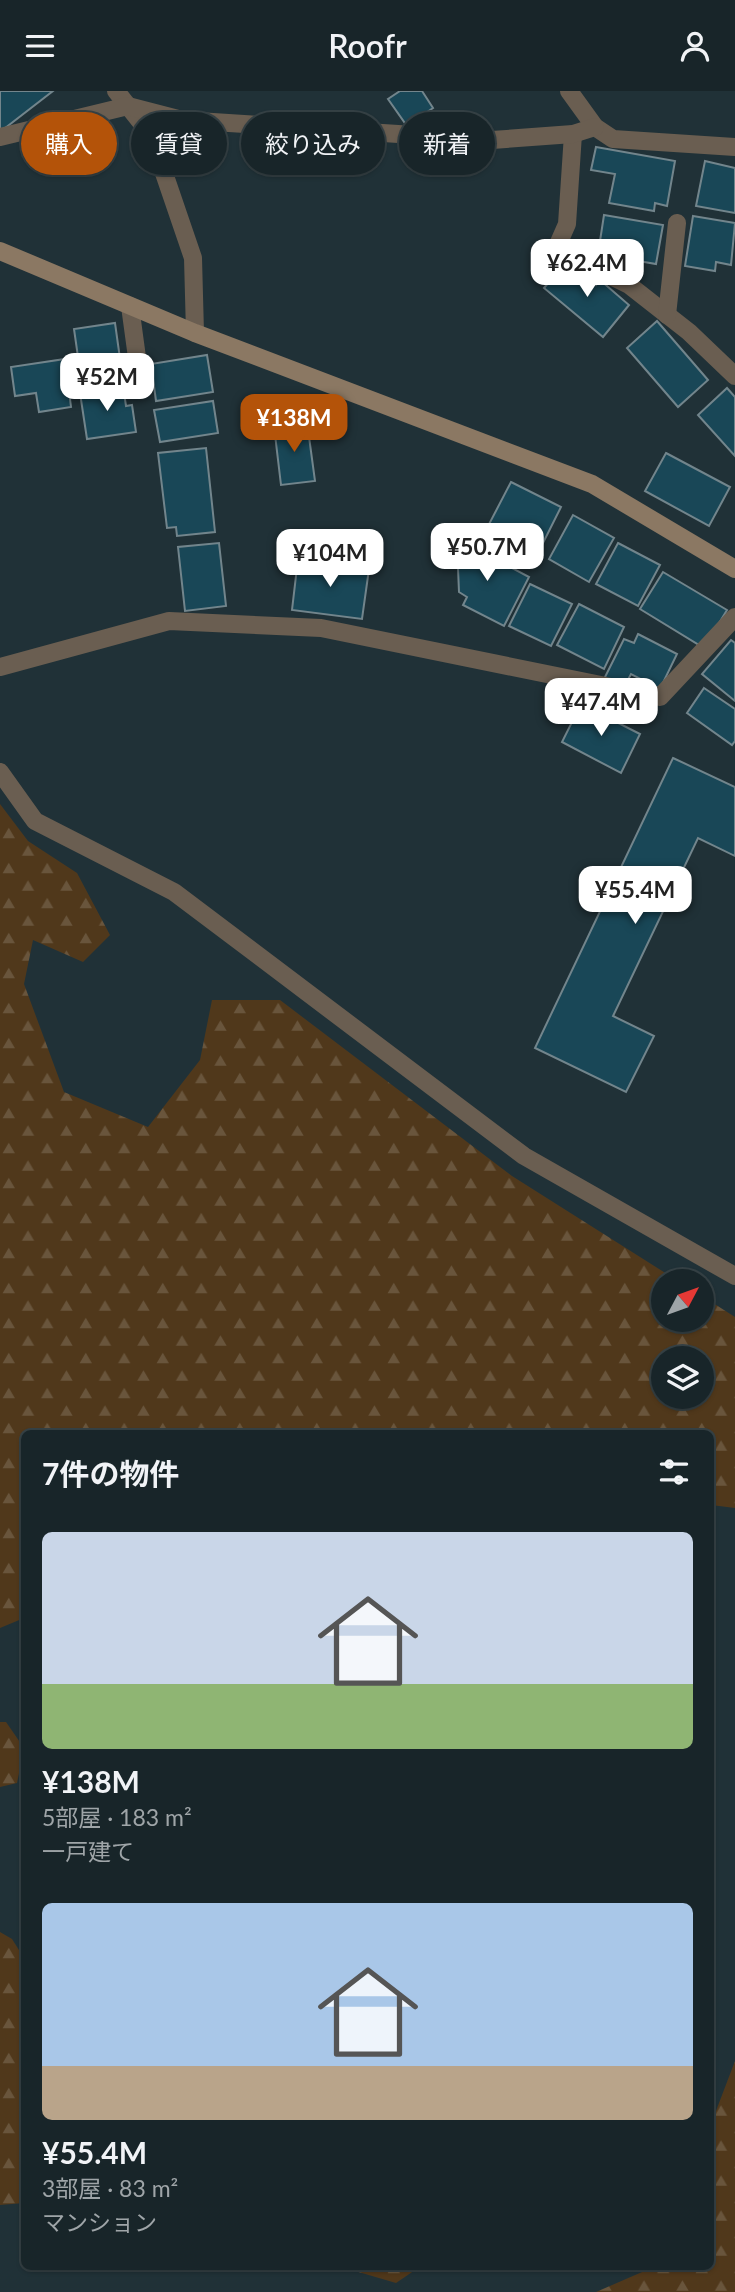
<!DOCTYPE html>
<html lang="ja">
<head>
<meta charset="utf-8">
<style>
	body { margin:0; font-family:Lato,"Noto Sans JP",sans-serif; background:#253135; color:#f1f3f6; height:100vh; display:flex; flex-direction:column; font-size:26px; white-space:nowrap }
	* { box-sizing:border-box; margin:0 }
	p { font-size:23px; color:#9fa5a8 }
	.icon { flex:none; width:38px; height:38px; fill:none; stroke:currentColor; stroke-width:2; stroke-linecap:round; stroke-linejoin:round }
	.map { position:relative; flex:1; overflow:hidden }
	.sheet { position:absolute; left:21px; top:1339px; width:693px; height:840px; display:flex; flex-direction:column; background:#182529; border-radius:10px; box-shadow:0 2px 5px #0004,0 0 0 2px #364246 }
	.sheet>* { flex:none }
	.banner { position:absolute; left:21px; top:21px; width:693px; height:63px; display:flex; gap:14px }
	.needle { width:46px; rotate:49deg }
	.controls { position:absolute; left:651px; top:1178px; display:grid; gap:14px }
	.controls a { display:grid; place-items:center; width:63px; height:63px; border-radius:50%; background:#182529; box-shadow:0 2px 5px #0004,0 0 0 2px #364246; font-size:35px }
	.price { position:absolute; translate:-50% -60px; padding:0 16px; border-radius:14px; background:#fff; color:#222; font-size:23px; line-height:46px; filter:drop-shadow(0 2px 4px #0008) }
	.price::after { content:''; position:absolute; left:50%; top:42px; width:21px; height:16px; margin-left:-10px; background:inherit; clip-path:polygon(0 0,100% 0,50% 100%) }
	.price.on { background:#b45309; color:#fff }
	ul { padding:0; list-style:none }
	li { display:grid; align-content:center; gap:14px; height:371px; padding:0 21px }
	li span { display:grid; place-items:center; height:217px; border-radius:10px; color:#555 }
	li>.icon { margin-inline-start:auto }
	span .icon { width:126px; height:126px; fill:#fffc; stroke-width:1 }
	li b { font-size:30px }
	h2 { display:flex; justify-content:space-between; align-items:center; height:84px; padding:0 21px; font-size:30px }
	.chip { padding:0 24px; border-radius:32px; background:#182529; box-shadow:0 2px 5px #0004,0 0 0 2px #364246; font-size:24px; line-height:63px }
	.chip.on { background:#b45309; color:#fff }
	header { display:flex; justify-content:space-between; align-items:center; height:91px; padding:0 21px; background:#182529; font-size:32px; font-weight:600 }
	.map>svg:first-child { display:block }
	.forest { fill:url(#forest-firs); fill-rule:evenodd }
	.building { fill:#194757; stroke:#72858c; stroke-width:2 }
	.lines { fill:none; stroke-linecap:round; stroke-linejoin:round }
	.street { stroke:#6a5e51; stroke-width:18 }
	.secondary { stroke:#8b7863; stroke-width:18 }
</style>
</head>
<body>
<header><svg class="icon" aria-label="menu" viewBox="0 0 24 24"><path d="M4 6h16M4 12h16M4 18h16"/></svg>Roofr<svg class="icon" aria-label="person" viewBox="0 0 24 24"><circle cx="12" cy="8" r="4"/><path d="M4 21q1-7 8-7t8 7"/></svg></header>
<div class="map">
<svg width="735" height="2201" viewBox="0 0 735 2201">
	<defs>
		<pattern id="forest-firs" width="22" height="20" patternUnits="userSpaceOnUse" patternTransform="scale(1.75)"><rect width="22" height="20" fill="#50381b"/><path d="M5 1l3.5 6h-7zM16 11l3.5 6h-7z" fill="#69553c"/></pattern>
	</defs>
	<rect width="100%" height="100%" fill="#203137"/>
	<g class="forest">
		<path d="M0 713 28 750 77 782 110 844 83 871 33 849 24 893 64 1001 148 1036 200 969 212 909H280L512 1085 678 1190H663V1228H702V1205L735 1226V1417L711 1414 710 1342H24V1527L0 1537ZM702 1267V1306H663V1267Z"/>
		<polygon points="0,1631 6,1631 24,1657 17,1692 0,1696"/>
		<polygon points="0,1841 12,1848 24,1867 24,2112 0,2114"/>
		<polygon points="735,1970 735,2201 596,2201 656,2175 710,2175 711,2033"/>
		<polygon points="338,2175 421,2175 396,2192"/>
	</g>
	<g class="building">
		<polygon points="0,0 53,0 0,41"/>
		<polygon points="400,0 422,0 433,17 407,35 388,8"/>
		<polygon points="596,56 675,70 667,115 655,112 654,120 609,112 615,83 591,79"/>
		<polygon points="705,70 735,77 735,122 696,115"/>
		<polygon points="604,124 663,134 656,173 598,163"/>
		<polygon points="693,125 735,132 731,174 716,171 715,180 685,175"/>
		<polygon points="567,170 596,194 600,189 629,214 603,246 544,197"/>
		<polygon points="657,230 708,289 678,316 627,257"/>
		<polygon points="115,232 122,282 81,287 74,238"/>
		<polygon points="207,264 213,301 156,310 151,273"/>
		<polygon points="65,268 71,316 39,321 36,302 15,305 11,276"/>
		<polygon points="123,295 126,315 132,314 136,341 87,348 80,302"/>
		<polygon points="727,297 735,306 735,365 698,324"/>
		<polygon points="213,310 218,342 160,351 154,319"/>
		<polygon points="307,331 315,390 281,394 274,335"/>
		<polygon points="206,357 215,441 177,445 176,436 167,437 158,362"/>
		<polygon points="666,362 730,396 709,435 645,400"/>
		<polygon points="511,391 561,416 537,464 486,439"/>
		<polygon points="573,424 614,447 589,491 549,468"/>
		<polygon points="459,449 529,486 504,535 463,514 467,506 459,501 458,477 447,471"/>
		<polygon points="219,452 226,515 185,520 178,456"/>
		<polygon points="618,452 660,474 638,515 596,493"/>
		<polygon points="298,468 369,478 362,528 292,519"/>
		<polygon points="663,481 727,519 704,557 640,518"/>
		<polygon points="530,493 572,513 551,555 509,535"/>
		<polygon points="579,513 624,536 604,578 557,554"/>
		<polygon points="638,543 677,563 660,598 631,583 623,598 604,588 624,548 634,552"/>
		<polygon points="731,549 735,552 735,610 702,583"/>
		<polygon points="704,597 735,618 735,650 732,654 687,622"/>
		<polygon points="581,613 640,643 621,682 562,651"/>
		<polygon points="673,667 735,696 735,765 698,747 613,925 654,945 626,1001 535,957"/>
	</g>
	<g class="lines">
		<g class="street">
			<polyline points="116,0 151,44 193,167 195,242"/>
			<polyline points="569,0 595,36 613,48 735,56"/>
			<polyline points="573,43 567,133 556,158 629,194 689,241 735,285"/>
			<polyline points="0,46 128,15 182,29 492,49 573,43 595,36"/>
			<polyline points="130,215 141,296"/>
			<polyline points="667,224 677,132"/>
			<polyline points="0,576 169,530 321,537 660,606 735,526"/>
			<polyline points="0,681 35,730 174,801 524,1065 735,1185"/>
		</g>
		<polyline class="secondary" points="0,160 195,242 592,393 735,478"/>
	</g>
</svg>
<div class="controls">
<a><svg class="needle" viewBox="-14 -14 28 28"><path d="M0-13l5 13h-10z" fill="#e53935"/><path d="M0 13l5-13h-10z" fill="#9fa5a8"/></svg></a>
<a><svg class="icon" aria-label="layers" viewBox="0 0 24 24"><path d="M12 4l9 5-9 5-9-5zM3 14l9 5 9-5"/></svg></a>
</div>
<b class="price" style="left:587px;top:208px">¥62.4M</b>
<b class="price" style="left:107px;top:322px">¥52M</b>
<b class="price on" style="left:294px;top:363px">¥138M</b>
<b class="price" style="left:487px;top:492px">¥50.7M</b>
<b class="price" style="left:330px;top:498px">¥104M</b>
<b class="price" style="left:601px;top:647px">¥47.4M</b>
<b class="price" style="left:635px;top:835px">¥55.4M</b>
<div class="banner">
<a class="chip on">購入</a>
<a class="chip">賃貸</a>
<a class="chip">絞り込み</a>
<a class="chip">新着</a>
</div>
<section class="sheet">
<h2>7件の物件<svg class="icon" aria-label="filters" viewBox="0 0 24 24"><path d="M4 7h16M4 17h16"/><circle cx="9" cy="7" r="2"/><circle cx="15" cy="17" r="2"/></svg></h2>
<ul>
<li><span style="background:linear-gradient(#c9d6e8 70%,#8fb573 0)"><svg class="icon" aria-label="home" viewBox="0 0 24 24"><path d="M3 11l9-7 9 7M6 9v11h12V9"/></svg></span><div><b>¥138M</b><p>5部屋 · 183 m²</p><p>一戸建て</p></div></li>
<li><span style="background:linear-gradient(#a9c7e8 75%,#b9a48a 0)"><svg class="icon" aria-label="home" viewBox="0 0 24 24"><path d="M3 11l9-7 9 7M6 9v11h12V9"/></svg></span><div><b>¥55.4M</b><p>3部屋 · 83 m²</p><p>マンション</p></div></li>
</ul>
</section>
</div>
</body>
</html>
